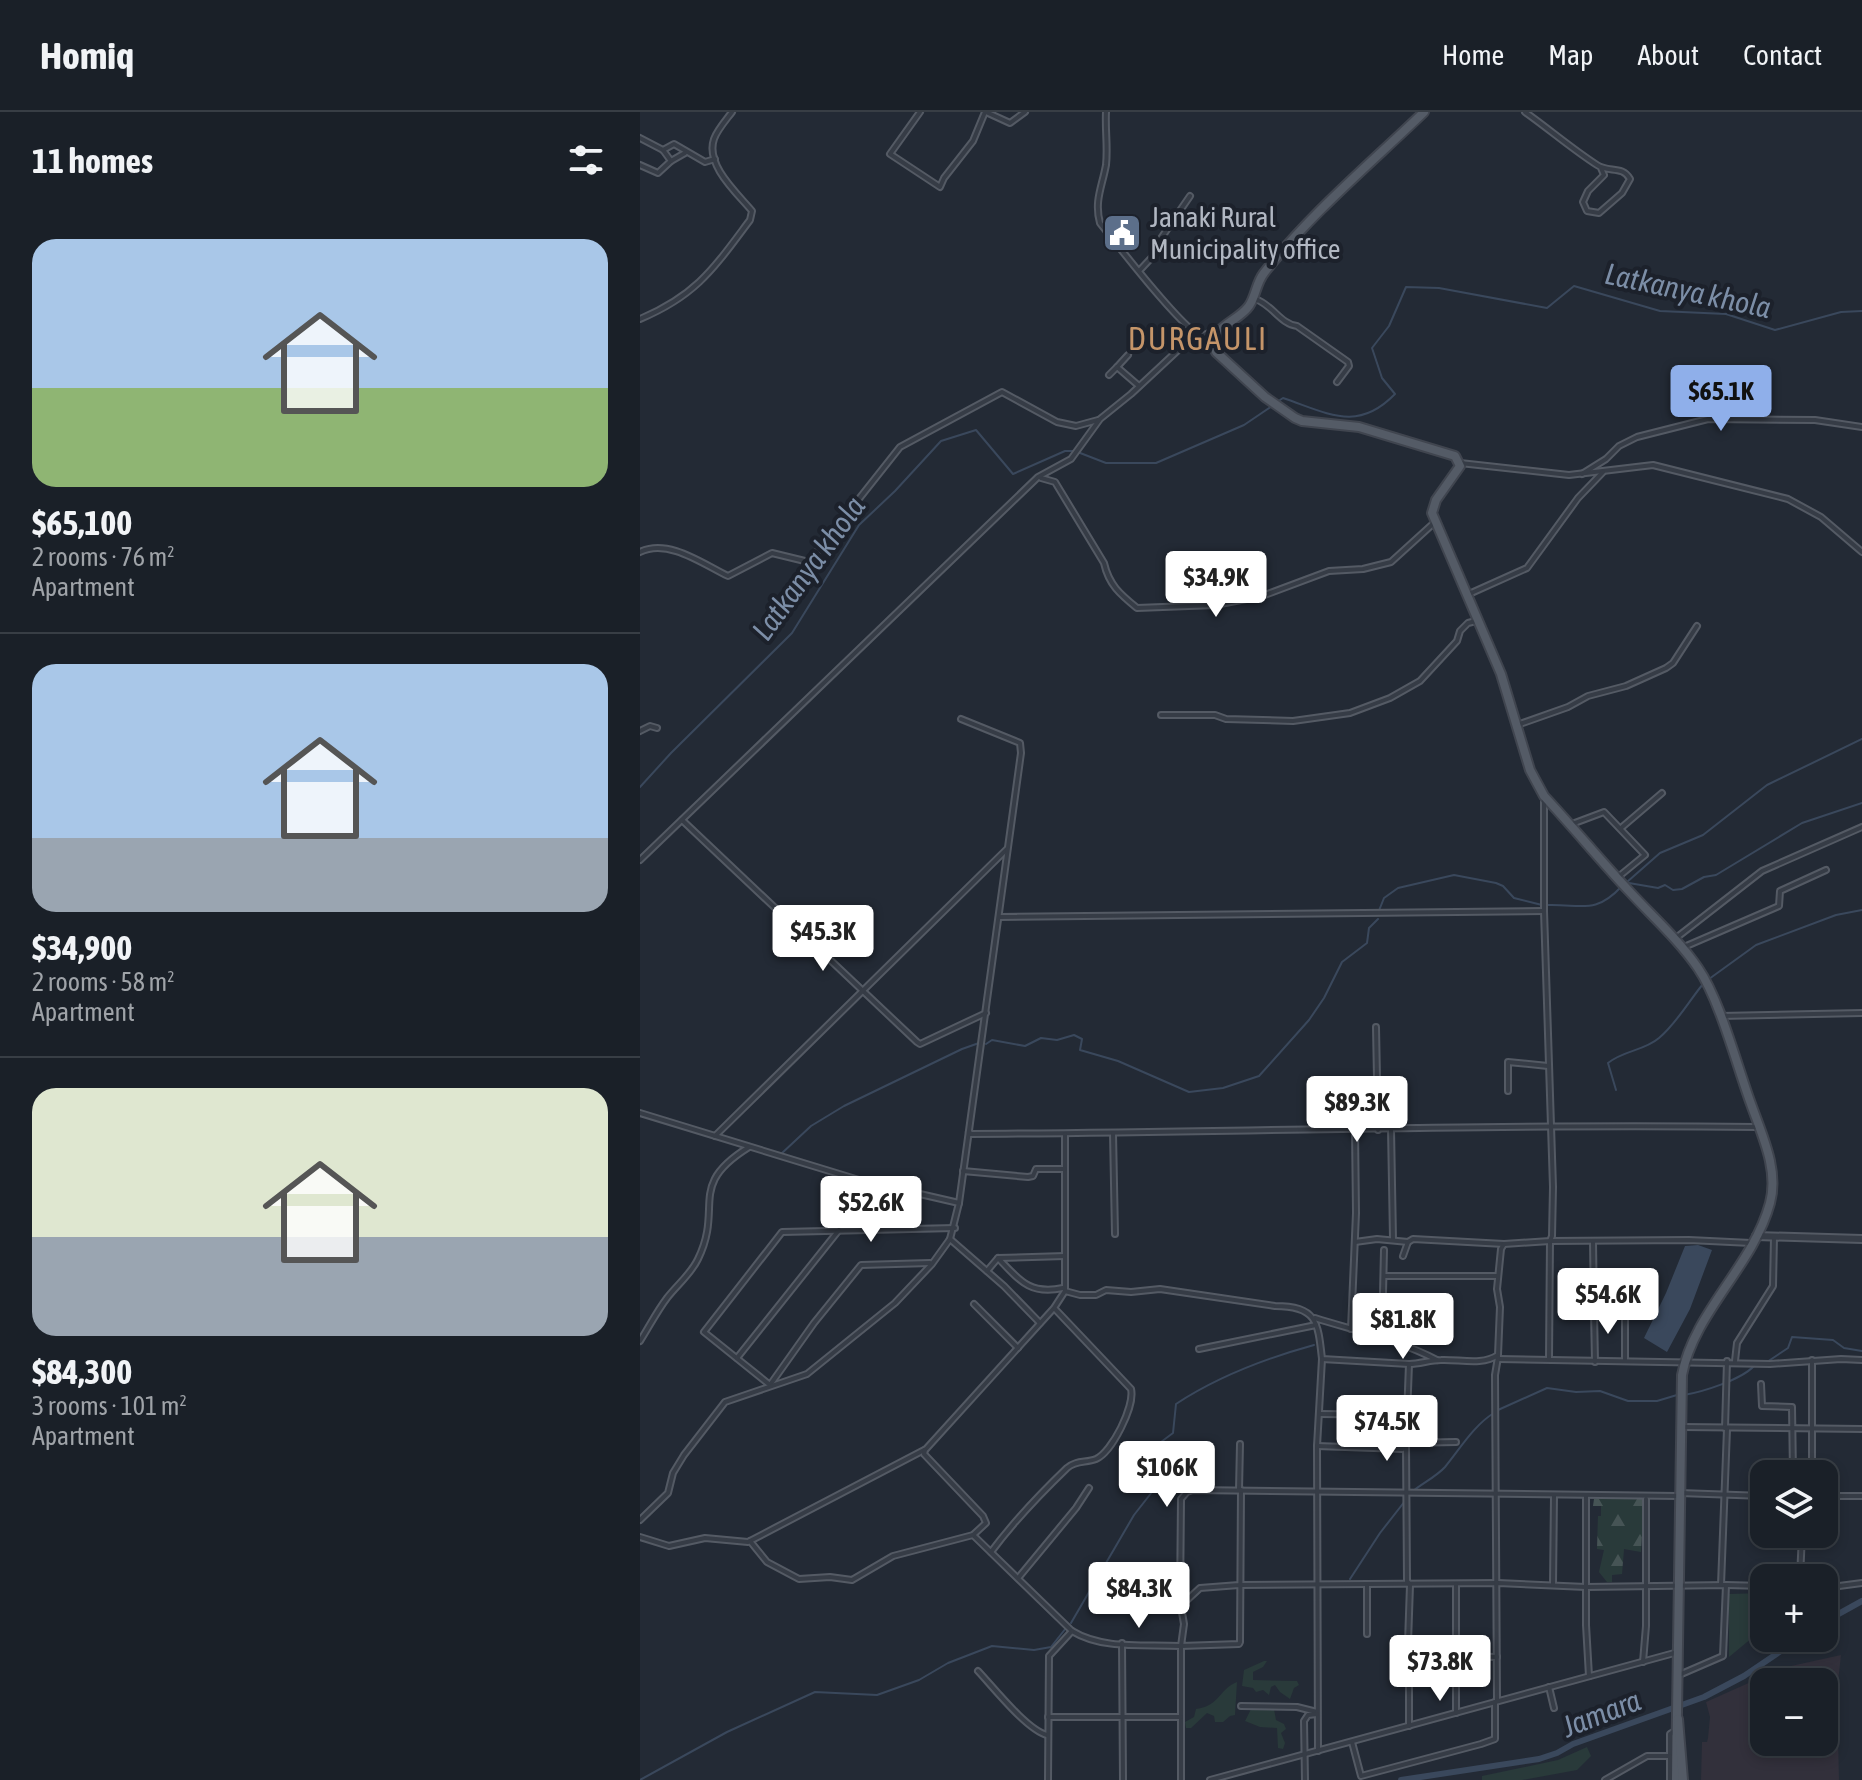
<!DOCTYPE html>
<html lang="en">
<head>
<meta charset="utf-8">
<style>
	body { margin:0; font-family:"Asap Condensed",sans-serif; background:#272d34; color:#f1f3f6; height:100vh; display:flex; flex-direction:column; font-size:30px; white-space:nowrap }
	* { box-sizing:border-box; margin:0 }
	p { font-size:26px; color:#9fa3a8 }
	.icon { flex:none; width:44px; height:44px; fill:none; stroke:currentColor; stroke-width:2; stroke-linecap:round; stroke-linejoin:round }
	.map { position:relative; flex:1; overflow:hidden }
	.side { display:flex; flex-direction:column; background:#1a2028; width:640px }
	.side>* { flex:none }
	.tools { position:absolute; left:1110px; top:1348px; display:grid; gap:16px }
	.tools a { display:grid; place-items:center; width:88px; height:88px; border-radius:16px; background:#1a2028; box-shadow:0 4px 12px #0003,0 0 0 2px #383e45; font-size:40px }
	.price { position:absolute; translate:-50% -68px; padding:0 18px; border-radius:8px; background:#fff; color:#222; font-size:26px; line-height:52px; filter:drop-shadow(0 2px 4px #0008) }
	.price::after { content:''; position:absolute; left:50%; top:48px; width:24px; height:18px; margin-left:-12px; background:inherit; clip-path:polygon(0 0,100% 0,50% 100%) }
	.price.on { background:#8fafea; color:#111 }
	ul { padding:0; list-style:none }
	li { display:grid; align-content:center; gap:16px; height:424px; padding:0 32px }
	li+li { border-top:2px solid #383e45 }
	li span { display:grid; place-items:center; height:248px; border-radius:24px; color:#555 }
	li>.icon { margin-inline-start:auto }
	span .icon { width:144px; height:144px; fill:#fffc; stroke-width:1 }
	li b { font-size:34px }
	h2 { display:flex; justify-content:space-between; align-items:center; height:96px; padding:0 32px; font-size:34px }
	header { display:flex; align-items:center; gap:48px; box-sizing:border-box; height:112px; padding:0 40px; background:#1a2028; border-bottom:2px solid #383e45 }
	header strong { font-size:38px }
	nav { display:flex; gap:44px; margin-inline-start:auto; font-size:28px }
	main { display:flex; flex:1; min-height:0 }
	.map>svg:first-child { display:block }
	.medical { fill:#32303b; fill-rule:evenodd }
	.grass { fill:#293a3a }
	.forest { fill:url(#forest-firs) }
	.water { fill:#3a485c }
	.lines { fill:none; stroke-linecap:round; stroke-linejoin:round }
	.stream { stroke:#3a485c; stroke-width:2 }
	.river { stroke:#3a485c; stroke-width:6 }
	.minor-casing { stroke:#545a64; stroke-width:8 }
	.tertiary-casing { stroke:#545a64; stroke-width:10 }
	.primary-casing { stroke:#40454f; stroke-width:12 }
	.minor { stroke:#363c46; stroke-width:4 }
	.tertiary { stroke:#363c46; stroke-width:6 }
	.primary { stroke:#545b66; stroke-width:8 }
	.labels { text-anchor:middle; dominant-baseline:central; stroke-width:8; stroke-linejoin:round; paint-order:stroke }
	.poi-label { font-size:28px; fill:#b1b7c2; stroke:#1c212b; text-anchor:start }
	.water-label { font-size:30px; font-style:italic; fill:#7c8ea7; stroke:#1c212b }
	.quarter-label { font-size:32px; letter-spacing:2px; fill:#c59569; stroke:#1c212b }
</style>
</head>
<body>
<header>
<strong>Homiq</strong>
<nav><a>Home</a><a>Map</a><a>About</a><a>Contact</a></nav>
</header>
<main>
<section class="side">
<h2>11 homes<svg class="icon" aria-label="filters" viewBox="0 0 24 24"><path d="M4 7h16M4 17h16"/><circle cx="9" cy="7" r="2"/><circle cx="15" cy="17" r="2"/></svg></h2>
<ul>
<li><span style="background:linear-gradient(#a9c7e8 60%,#8fb573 0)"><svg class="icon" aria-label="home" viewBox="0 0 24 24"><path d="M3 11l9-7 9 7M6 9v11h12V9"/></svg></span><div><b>$65,100</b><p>2 rooms · 76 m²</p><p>Apartment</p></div></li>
<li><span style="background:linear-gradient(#a9c7e8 70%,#9aa5b1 0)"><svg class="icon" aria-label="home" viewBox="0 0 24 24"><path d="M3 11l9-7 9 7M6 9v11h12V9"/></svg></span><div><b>$34,900</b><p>2 rooms · 58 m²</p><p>Apartment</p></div></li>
<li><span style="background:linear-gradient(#dfe7d0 60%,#9aa5b1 0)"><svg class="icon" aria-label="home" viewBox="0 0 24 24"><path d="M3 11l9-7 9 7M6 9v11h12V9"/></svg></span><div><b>$84,300</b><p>3 rooms · 101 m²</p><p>Apartment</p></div></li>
</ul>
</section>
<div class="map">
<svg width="1222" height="1668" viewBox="0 0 1222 1668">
	<defs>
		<pattern id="forest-firs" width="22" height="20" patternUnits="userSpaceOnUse" patternTransform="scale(2)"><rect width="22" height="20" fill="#293a3a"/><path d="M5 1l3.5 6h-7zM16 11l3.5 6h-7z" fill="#465455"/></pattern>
	</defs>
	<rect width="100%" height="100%" fill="#232a35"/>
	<path class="medical" d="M1201 1543 1197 1579 1199 1668H1061L1062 1630H1067L1068 1626 1070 1605 1066 1590 1142 1556ZM1124 1570H1184V1630H1124Z"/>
	<g class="grass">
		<polygon points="1124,1481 1124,1516 1089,1545 1089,1482"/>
		<polygon points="624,1549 627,1549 623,1555 613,1560 613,1568 657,1569 659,1573 654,1576 650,1587 640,1580 635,1573 631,1575 629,1583 623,1578 616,1580 613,1576 602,1574 604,1558"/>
		<path d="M597 1570 595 1603 590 1604 583 1610H575L574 1604 567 1601 551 1616H546L545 1610 554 1605 556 1597C580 1594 579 1577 597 1570Z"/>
		<polygon points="617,1596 634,1597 636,1608 644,1612 646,1617 641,1621 645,1631 643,1637 638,1636 637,1616 620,1615 605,1609 611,1597"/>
		<polygon points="947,1635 951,1644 937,1658 882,1668 842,1668 842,1664 918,1648"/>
	</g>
	<polygon class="forest" points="1004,1386 1001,1440 984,1437 982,1462 972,1463 972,1470 967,1470 959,1460 964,1438 957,1437 958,1404 961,1404 961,1394 953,1394 954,1387"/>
	<polygon class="water" points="1058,1133 1072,1138 1050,1197 1027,1240 1004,1226 1026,1181 1045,1134"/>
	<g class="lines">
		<g class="stream">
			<path d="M637 290 643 286C688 301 717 321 755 282L742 266 732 236 749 214 766 175 799 176 907 196 934 174 1020 199 1086 202 1135 218 1201 200 1222 199"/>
			<polyline points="0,675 31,641 152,521 219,413 255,379 301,329 336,318 373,362 425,339 435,339 466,351 516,351 604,313 632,294"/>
			<polyline points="987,770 1020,741 1063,723 1127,673 1222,627"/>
			<polyline points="989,771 1018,776 1025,773 1033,778 1042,777 1064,765 1076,763 1162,711 1222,691"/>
			<path d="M908 793C942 792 955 803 982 774"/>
			<polyline points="738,801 744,786 758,776 814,763 856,771 863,774 874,786 902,793"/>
			<polyline points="1069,867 1116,833 1196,803 1222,798"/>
			<polyline points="346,932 352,928 385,934 401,926 417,928 434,923 442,927 440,938 478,949 549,980 583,976 619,964 669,908 684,886 702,850 727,831 729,816 738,807"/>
			<path d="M976 978 968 951C984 938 1004 939 1019 926 1036 912 1049 889 1063 872"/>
			<polyline points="141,1042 171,1014 204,994 322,937 339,931"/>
			<polyline points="1127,1250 1148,1236 1152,1225 1193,1228 1204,1236 1222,1239"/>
			<path d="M1044 1283C1062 1280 1101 1268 1114 1254"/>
			<polyline points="858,1298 907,1276 936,1280 960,1279 988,1289 1017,1289 1037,1283"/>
			<path d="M773 1379C783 1371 797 1364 805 1355 819 1338 835 1312 854 1301"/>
			<polyline points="710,1467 740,1421 765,1389"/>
			<path d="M431 1511 494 1403 512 1380 518 1366 521 1330 533 1321 536 1292C577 1265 627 1246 674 1233"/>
			<polyline points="0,1668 87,1620 175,1580 237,1583 279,1568 308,1551 352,1534 394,1538 411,1535 426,1516"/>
		</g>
		<g class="river">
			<polyline points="1184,1510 1222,1489"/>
			<polyline points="761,1668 899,1647 917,1641 933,1632 1064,1585 1104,1564 1160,1526"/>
		</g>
		<defs>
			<g id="minor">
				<polyline points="280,0 250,42 300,75 304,66 333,29 345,0"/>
				<polyline points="346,0 370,11 385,0"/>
				<path d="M466 0C465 18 468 35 466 53 462 75 454 89 460 111 476 131 545 221 562 224L579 216"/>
				<path d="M885 0C909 17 932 37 957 53 969 61 982 53 990 67L982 81 959 101 947 99 943 90 948 79 964 63 961 56"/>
				<polyline points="0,26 23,38 31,49 18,61 0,53"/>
				<polyline points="23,38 34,32 65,50 75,47"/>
				<polyline points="31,49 45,41"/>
				<polyline points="500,158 514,143 513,138 550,84"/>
				<path d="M615 187C632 192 640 212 657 214L708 250 709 254 697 270"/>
				<path d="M0 207C57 183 74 156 110 108L112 99C97 81 65 53 74 27 77 18 86 8 92 0"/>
				<polyline points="488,243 477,255 499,274"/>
				<polyline points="469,263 477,255"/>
				<polyline points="820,351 929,363 1013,353 1148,387 1181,405 1222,440"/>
				<polyline points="942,362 966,347 979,334 997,325 1068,307 1175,308 1222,315"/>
				<path d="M401 366 415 370 464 451C469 473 480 482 497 496L575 493 622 484 689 459 723 457 751 450 795 410"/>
				<path d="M0 440C28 426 63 452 88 464L132 441 169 450 260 335 362 280 417 310 436 314 458 308"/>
				<polyline points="829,482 887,456 938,386 963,360"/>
				<polyline points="521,603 575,603 586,607 653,609 710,601 750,586 780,569 817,529 820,519 828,511 836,509"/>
				<polyline points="877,613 928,595 948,584 986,574 1026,556 1033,551 1057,514"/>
				<polyline points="0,619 10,614 17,616"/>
				<polyline points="42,708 277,930 280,932 346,901"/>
				<polyline points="932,712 964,700 1005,743 977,766"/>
				<polyline points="981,716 1022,681"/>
				<polyline points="0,748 398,365 431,347 460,307 491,282 549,228 559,225 574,237"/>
				<polyline points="359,805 904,799"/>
				<polyline points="1036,826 1122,759 1222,715"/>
				<polyline points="1044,835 1139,794 1140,779 1186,758"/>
				<polyline points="1080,904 1222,901"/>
				<polyline points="736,915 738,1018"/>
				<polyline points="868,979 868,950 908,954"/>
				<polyline points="0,1001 219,1068 319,1091"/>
				<polyline points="751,1017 753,1127"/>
				<path d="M329 1020 331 1022C593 1020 855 1012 1117 1015"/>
				<polyline points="473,1021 475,1122"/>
				<polyline points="425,1022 425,1179"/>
				<polyline points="75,1024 367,737"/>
				<polyline points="323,1059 388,1065 393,1064 396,1057 425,1057"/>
				<polyline points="310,1127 364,1174 400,1211"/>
				<polyline points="953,1129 954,1199 985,1200 985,1249"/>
				<polyline points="715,1130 737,1127 768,1130"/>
				<polyline points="763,1144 768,1130 773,1127 864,1132"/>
				<path d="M358 1146C380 1169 390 1183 423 1176"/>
				<polyline points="290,1151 221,1153 174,1211 130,1273 64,1220 142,1120 315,1116"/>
				<polyline points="347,1159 358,1146 425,1144"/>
				<polyline points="744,1164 858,1164"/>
				<polyline points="334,1192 378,1236"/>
				<polyline points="954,1199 955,1250"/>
				<path d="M675 1206C716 1219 759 1228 797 1248"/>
				<polyline points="711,1217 716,1101 715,1018"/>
				<polyline points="742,1225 744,1138"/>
				<path d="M0 1229C9 1215 17 1199 27 1186 37 1173 51 1162 58 1147 84 1094 46 1074 109 1035"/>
				<polyline points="559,1237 676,1213"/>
				<polyline points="97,1246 199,1118"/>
				<polyline points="858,1247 1130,1252 1201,1247 1222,1248"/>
				<polyline points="909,1247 910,1129 1049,1128 1111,1131"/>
				<polyline points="1095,1249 1097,1231 1133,1174 1134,1125"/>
				<polyline points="1121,1272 1122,1294 1152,1295 1153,1362"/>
				<polyline points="679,1302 768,1303"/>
				<polyline points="1042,1315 1222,1317"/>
				<polyline points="1085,1316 1087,1249"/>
				<polyline points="677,1334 762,1337 765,1336 766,1331 816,1330"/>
				<polyline points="1172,1362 1172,1248"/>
				<polyline points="599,1378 600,1332"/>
				<polyline points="601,1378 600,1530 599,1532 541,1534 544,1512 540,1489 547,1488 560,1476 599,1473 858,1471 946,1475 1086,1473 1083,1544 1039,1563"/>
				<polyline points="1040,1381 1124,1384"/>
				<polyline points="946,1384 946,1513 949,1564"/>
				<polyline points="1184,1384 1222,1384"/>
				<polyline points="0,1408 28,1381 33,1361 44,1343 85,1290 167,1262 255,1191 292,1152 310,1127 319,1091 381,641 380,631 321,607"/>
				<path d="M333 1423 432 1519C463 1538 505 1532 541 1534V1668"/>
				<path d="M0 1425 29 1434 65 1426 108 1430 286 1337 414 1196 425 1179 440 1183H456L466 1178 491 1180 520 1177 635 1194C677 1194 678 1210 682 1247L769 1252"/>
				<polyline points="110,1429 127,1450 159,1467 190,1465 212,1468 253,1444 333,1423 346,1411 343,1404 284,1342 285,1338"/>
				<path d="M351 1440C374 1409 400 1382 427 1356 436 1348 446 1351 456 1347 472 1340 495 1294 491 1277L415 1197"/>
				<polyline points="379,1465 436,1396 449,1376"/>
				<polyline points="1160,1466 1162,1422"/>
				<polyline points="913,1473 914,1384"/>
				<polyline points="1081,1473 1087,1317"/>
				<polyline points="1086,1473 1124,1474"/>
				<polyline points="727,1474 727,1522"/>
				<polyline points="1184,1476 1222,1471"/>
				<polyline points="540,1489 541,1387 547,1380 553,1378 1038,1384"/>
				<polyline points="482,1531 483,1668"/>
				<path d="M789 1543 783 1533 768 1531 770 1473 767 1469 766 1331 769 1252C780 1252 790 1248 801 1248 819 1247 842 1254 858 1243L860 1195 857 1177 861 1137 864 1132 910 1129 912 1124 913 1075 904 799V686"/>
				<polyline points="1003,1550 1006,1514 1006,1387"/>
				<path d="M338 1559C354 1576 387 1618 407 1623"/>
				<polyline points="909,1575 914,1596"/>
				<polyline points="857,1589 855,1263 858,1245"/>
				<polyline points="601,1594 657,1595 677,1600"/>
				<polyline points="816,1601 816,1472"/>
				<polyline points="408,1605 541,1605"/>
				<polyline points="769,1614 769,1557 786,1556 789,1543 857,1545"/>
				<polyline points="712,1630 721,1664 841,1632 855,1627 855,1590"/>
				<polyline points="678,1639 677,1334 682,1247"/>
				<polyline points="408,1668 409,1544 432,1519"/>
				<polyline points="570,1668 1038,1540"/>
				<polyline points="665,1668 664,1609 668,1603 677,1602"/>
				<polyline points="965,1668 1007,1644 1030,1644 1030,1622 1035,1619"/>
				<polyline points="1030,1668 1030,1644"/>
			</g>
			<polyline id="tertiary" points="1116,1124 1222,1127"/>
			<g id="primary">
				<path d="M784 0C730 52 670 102 624 161 616 171 616 184 609 194 597 211 567 215 576 240L625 285 655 306 662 309 719 315 815 344 820 354 796 388 792 401 861 562 890 658 904 684C933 715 960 748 989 779 1012 804 1039 828 1058 856 1080 888 1097 954 1111 992 1122 1023 1139 1058 1130 1091 1113 1154 1054 1200 1042 1263L1036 1668"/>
				<polyline points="1038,1607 1043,1668"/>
			</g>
		</defs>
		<use href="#minor" class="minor-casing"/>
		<use href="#tertiary" class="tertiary-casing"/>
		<use href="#primary" class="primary-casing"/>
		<use href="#minor" class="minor"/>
		<use href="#tertiary" class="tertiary"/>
		<use href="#primary" class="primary"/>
	</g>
	<defs>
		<symbol id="civic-square" viewBox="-11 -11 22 22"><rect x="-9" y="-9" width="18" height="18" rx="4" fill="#5c6f8a" stroke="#1c212b"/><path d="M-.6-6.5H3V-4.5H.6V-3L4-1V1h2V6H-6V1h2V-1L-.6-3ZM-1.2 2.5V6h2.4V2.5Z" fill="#fff"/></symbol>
	</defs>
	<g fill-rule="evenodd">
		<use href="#civic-square" x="460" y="99" width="44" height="44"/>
	</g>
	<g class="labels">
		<g class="poi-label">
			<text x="510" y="105">Janaki Rural<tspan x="510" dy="32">Municipality office</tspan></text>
		</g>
		<g class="water-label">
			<text transform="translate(1048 178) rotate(12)">Latkanya khola</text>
			<text transform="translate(168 456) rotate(-54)">Latkanya khola</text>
			<text transform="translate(961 1601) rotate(-21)">Jamara</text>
		</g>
		<g class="quarter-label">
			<text x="558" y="226">DURGAULI</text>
		</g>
	</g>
</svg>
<div class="tools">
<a><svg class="icon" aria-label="layers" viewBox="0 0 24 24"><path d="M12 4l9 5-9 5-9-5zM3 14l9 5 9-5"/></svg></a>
<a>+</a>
<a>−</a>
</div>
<b class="price on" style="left:1081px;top:321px">$65.1K</b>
<b class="price" style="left:576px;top:507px">$34.9K</b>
<b class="price" style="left:183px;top:861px">$45.3K</b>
<b class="price" style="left:717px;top:1032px">$89.3K</b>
<b class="price" style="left:231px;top:1132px">$52.6K</b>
<b class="price" style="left:968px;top:1224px">$54.6K</b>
<b class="price" style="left:763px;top:1249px">$81.8K</b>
<b class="price" style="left:747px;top:1351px">$74.5K</b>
<b class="price" style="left:527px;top:1397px">$106K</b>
<b class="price" style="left:499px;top:1518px">$84.3K</b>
<b class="price" style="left:800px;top:1591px">$73.8K</b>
</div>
</main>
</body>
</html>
